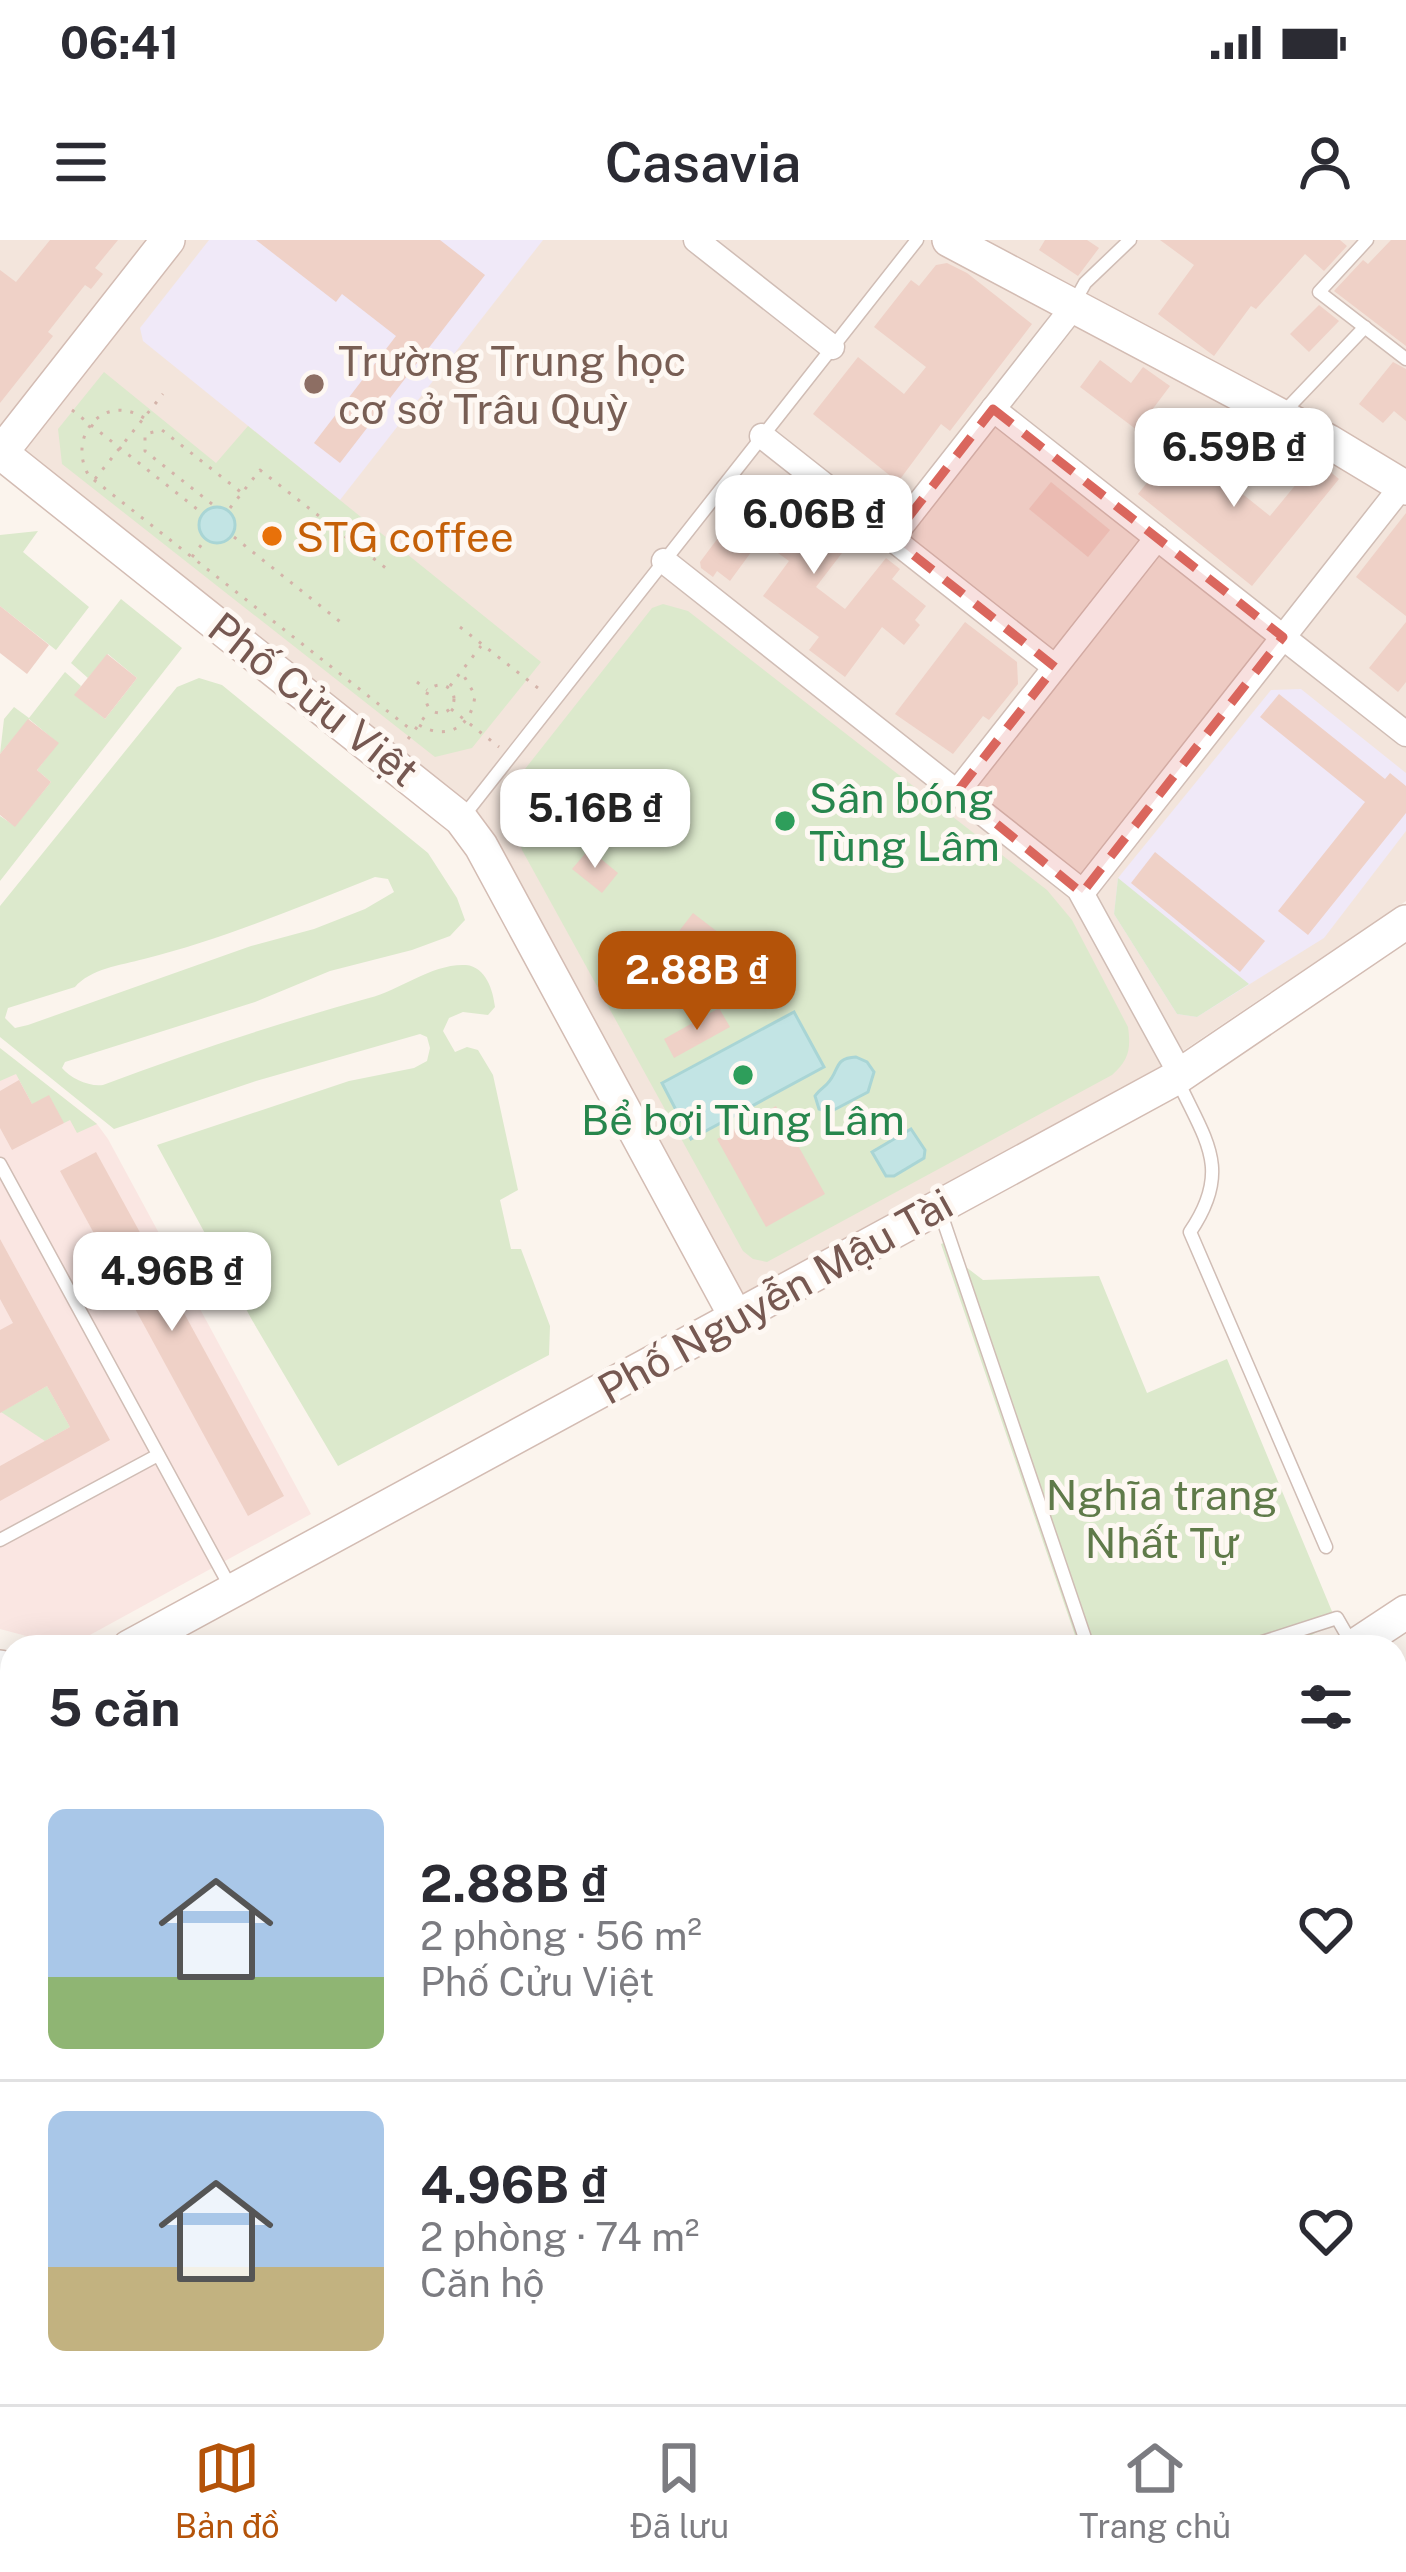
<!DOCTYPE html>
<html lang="vi">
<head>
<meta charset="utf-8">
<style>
	body { margin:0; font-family:"Public Sans",sans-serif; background:#f7f7f7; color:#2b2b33; height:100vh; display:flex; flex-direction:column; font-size:45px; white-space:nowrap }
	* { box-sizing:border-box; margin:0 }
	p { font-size:39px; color:#7c7c81 }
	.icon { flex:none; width:66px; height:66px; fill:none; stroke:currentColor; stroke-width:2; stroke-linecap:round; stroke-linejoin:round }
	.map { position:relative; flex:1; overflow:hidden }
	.sheet { position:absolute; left:0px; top:1395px; width:1407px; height:771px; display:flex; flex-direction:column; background:#fff; border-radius:36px 36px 0 0; box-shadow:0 6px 30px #0003 }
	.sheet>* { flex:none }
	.price { position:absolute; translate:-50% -102px; padding:0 27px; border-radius:24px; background:#fff; color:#222; font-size:39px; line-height:78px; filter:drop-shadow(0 3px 6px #0008) }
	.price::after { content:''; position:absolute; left:50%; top:72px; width:36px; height:27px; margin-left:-18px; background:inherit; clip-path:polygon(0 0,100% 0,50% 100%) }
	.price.current { background:#b45309; color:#fff }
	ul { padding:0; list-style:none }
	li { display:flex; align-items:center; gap:36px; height:300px; padding:0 48px }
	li+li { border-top:3px solid #e1e1e2 }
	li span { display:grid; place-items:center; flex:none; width:336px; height:240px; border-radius:18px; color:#555 }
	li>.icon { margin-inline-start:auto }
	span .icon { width:144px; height:144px; fill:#fffc; stroke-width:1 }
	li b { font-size:51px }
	h2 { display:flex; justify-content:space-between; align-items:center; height:144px; padding:0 48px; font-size:51px }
	.status { display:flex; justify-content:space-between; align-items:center; height:84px; padding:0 60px; background:#fff; direction:ltr }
	.status svg { height:33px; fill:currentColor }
	header { display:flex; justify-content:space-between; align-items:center; height:156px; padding:0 48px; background:#fff; font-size:54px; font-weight:600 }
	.tabs { display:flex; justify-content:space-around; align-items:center; height:168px; border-top:3px solid #e1e1e2; background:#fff; font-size:33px; color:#7c7c81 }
	.tabs a { display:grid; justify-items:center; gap:6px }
	.tabs .current { color:#b45309 }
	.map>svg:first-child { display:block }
	.residential { fill:#f3e5dc }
	.commercial { fill:#fae6e2 }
	.education { fill:#f0e9f8 }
	.green { fill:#dce9cc; fill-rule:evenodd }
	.water { fill:#c2e4e4; stroke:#a9d5d5; stroke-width:3 }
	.building { fill:#efd1c7 }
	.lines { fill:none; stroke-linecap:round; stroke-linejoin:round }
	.lane-casing { stroke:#d0bdb5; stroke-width:15 }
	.street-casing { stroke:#d0bdb5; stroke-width:27 }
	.secondary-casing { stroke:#d3bcb3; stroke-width:36 }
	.highway-casing { stroke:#d9d0ce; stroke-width:48 }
	.path { stroke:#d4b3a9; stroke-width:3; stroke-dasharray:3 9; stroke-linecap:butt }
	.lane { stroke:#fff; stroke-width:12 }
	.street { stroke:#fff; stroke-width:24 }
	.secondary { stroke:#fff; stroke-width:33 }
	.highway { stroke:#f0b1aa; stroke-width:45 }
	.rail-casing { stroke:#b5aac6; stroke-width:10 }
	.rail { stroke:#fef8f3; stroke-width:6; stroke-dasharray:18; stroke-linecap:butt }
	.marked { fill:#da665d; fill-opacity:0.2; stroke:#da665d; stroke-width:9; stroke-dasharray:24 15; stroke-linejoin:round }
	.education-dot { fill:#8d6e63; stroke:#fef8f3; stroke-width:4.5 }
	.food-dot { fill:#e8710a; stroke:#fef8f3; stroke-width:4.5 }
	.leisure-dot { fill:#2e9e5b; stroke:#fef8f3; stroke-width:4.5 }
	.labels { text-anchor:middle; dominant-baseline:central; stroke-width:10; stroke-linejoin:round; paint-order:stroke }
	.education-label { font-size:42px; fill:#785e54; stroke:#fef8f3; text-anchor:start }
	.food-label { font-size:42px; fill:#c56008; stroke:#fef8f3; text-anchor:start }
	.street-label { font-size:42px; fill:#765851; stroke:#fef8f3 }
	.leisure-label { font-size:42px; fill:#27864d; stroke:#fef8f3; text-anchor:start }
	.park-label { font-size:42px; fill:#5f7a49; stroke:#fef8f3 }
</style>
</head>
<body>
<div class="status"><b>06:41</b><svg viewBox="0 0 49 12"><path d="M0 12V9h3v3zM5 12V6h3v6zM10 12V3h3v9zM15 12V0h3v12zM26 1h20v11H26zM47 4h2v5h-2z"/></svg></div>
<header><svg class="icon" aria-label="menu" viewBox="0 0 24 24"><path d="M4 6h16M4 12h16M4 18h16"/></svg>Casavia<svg class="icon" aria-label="person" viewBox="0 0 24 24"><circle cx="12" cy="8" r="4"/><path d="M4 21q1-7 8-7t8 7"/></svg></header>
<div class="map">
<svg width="1406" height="2164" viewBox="0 0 1406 2164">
	<rect width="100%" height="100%" fill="#fbf4ed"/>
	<g class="residential">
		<polygon points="0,0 1406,0 1406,661 1159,827 745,1059 480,583 0,200"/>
		<polygon points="1406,1617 1406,1896 1395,1885 1395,1624"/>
		<polygon points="470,2154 637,2154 619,2164 452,2164"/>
	</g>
	<polygon class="commercial" points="0,809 97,884 108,899 311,1274 68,1407 0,1389"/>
	<g class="education">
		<polygon points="209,0 543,0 340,260 143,101 140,88"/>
		<polygon points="1301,449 1406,533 1406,591 1324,698 1197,777 1177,774 1114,674 1118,638 1271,450"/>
	</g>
	<g class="green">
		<polygon points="104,132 216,223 248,186 541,422 472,508 435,517 62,224 58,189"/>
		<polygon points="38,291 23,312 89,367 56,410 0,366 0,295"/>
		<polygon points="121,359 182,408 0,641 0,576 15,586 51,542 37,530 58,503 29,479 0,514 4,479 14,467 29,478 65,432 81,446 75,455 105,479 137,438 108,414 88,438 71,423"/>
		<path d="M663 364 688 371 1047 650 1072 680 1128 787C1131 809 1129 820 1112 835L767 1022 753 1019 743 1011 522 610 513 585 525 529 652 368Z"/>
		<path d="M199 438 222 445 428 613 457 658 465 680 450 696 412 710 330 731 255 762 65 822 62 828C70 838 89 847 103 845 190 812 279 783 369 758 400 750 433 723 466 725 486 727 493 750 495 767L488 775 463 772 449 778 443 791 455 812 467 807 478 810 493 835 518 950 500 960 511 1009H521L550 1086 549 1115 338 1226 252 1080 157 905 349 841 414 828 427 821 430 808 427 797 420 794 256 841 114 889 0 797V666L177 447ZM375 637 388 639 394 652 365 669 314 689 251 706 28 785 15 788 5 778 8 768 75 747C90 729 121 725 144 719 223 699 299 667 375 637Z"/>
		<polygon points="1118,638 1249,744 1197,777 1177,774 1114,674"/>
		<polygon points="0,808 97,884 77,893 70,880 64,883 32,864 16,834 0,841"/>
		<polygon points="955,998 966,1027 983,1040 1099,1036 1147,1153 1227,1119 1336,1381 1291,1407 1079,1407 941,1004"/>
		<polygon points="47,1146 70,1187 45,1201 1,1172"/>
		<polygon points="637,2154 1175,2154 1181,2164 619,2164"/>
	</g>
	<g class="water">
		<circle cx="217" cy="285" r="18"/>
		<polygon points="794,772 824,827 691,899 662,843"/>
		<path d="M856 817 867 822 874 832 868 852 830 872 819 869 815 856C818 851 823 848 827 844 840 831 833 818 856 817Z"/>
		<polygon points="911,889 925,910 924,918 894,936 886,936 872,912"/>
	</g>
	<g class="building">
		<polygon points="50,0 118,0 95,28 103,34 91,49 85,45 48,92 53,96 0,163 0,30 16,42"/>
		<polygon points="256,0 440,0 485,35 340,223 314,203 396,96 342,54 336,62"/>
		<polygon points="1045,0 1087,0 1099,8 1078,36 1039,10"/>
		<polygon points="1160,0 1340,0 1347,6 1324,31 1305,14 1256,69 1251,66 1214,116 1158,74 1194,25"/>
		<polygon points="1391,0 1406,0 1406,106 1334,51 1363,20 1368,24"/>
		<polygon points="947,23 967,33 1032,84 950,191 941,184 898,242 813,174 858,117 904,154 926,127 874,87 911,40 919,46 936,25"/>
		<polygon points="1319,65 1339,81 1309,112 1290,94"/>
		<polygon points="1100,120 1131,143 1143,127 1170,146 1137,190 1080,147"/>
		<polygon points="1393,122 1406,129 1406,181 1394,171 1383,183 1359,164"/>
		<polygon points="1256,196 1269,206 1235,248 1270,276 1316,220 1339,239 1252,346 1138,254 1174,209 1217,244"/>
		<polygon points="763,238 819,280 824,273 855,296 816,347 845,369 886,318 900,329 892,339 926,366 915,380 920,385 904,405 882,387 845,437 809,410 819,397 763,356 789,321 760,300 730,341 717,331 713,337 701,328 700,322"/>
		<polygon points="1051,242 1110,290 1088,317 1029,269"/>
		<polygon points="1406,273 1406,376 1356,337"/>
		<polygon points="0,366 49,405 27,434 0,413"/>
		<polygon points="965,382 1017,422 1018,444 989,480 983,476 953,514 895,474"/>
		<polygon points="1406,382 1406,442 1398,452 1369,428"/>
		<polygon points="107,414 137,438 105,479 74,455"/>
		<polygon points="1279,454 1385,539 1390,533 1406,546 1406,573 1308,695 1278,671 1365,562 1260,477"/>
		<polygon points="28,479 59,503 37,530 51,542 15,587 0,575 0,514"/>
		<polygon points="589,609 618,633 602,653 572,629"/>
		<polygon points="1155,612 1265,701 1240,732 1131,643"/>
		<polygon points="693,673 736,706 710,741 666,708"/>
		<polygon points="719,768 730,787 674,818 664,799"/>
		<polygon points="19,840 32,864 49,855 64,883 12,910 0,888 0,851"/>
		<polygon points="776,866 825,954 766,987 717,899"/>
		<polygon points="96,912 284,1256 248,1276 60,931"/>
		<polygon points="0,999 110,1200 0,1261 0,1226 70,1187 47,1146 0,1173 0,1090 13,1083 0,1059"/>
	</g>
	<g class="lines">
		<defs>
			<g id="lane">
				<polyline points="1367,0 1319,52 1406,119"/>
				<polyline points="1075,61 1085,43 1130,0"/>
				<polyline points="1283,173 1365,87"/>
				<polyline points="462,578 917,0"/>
				<path d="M1177 839C1205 900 1233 929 1190 992L1326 1307"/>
				<polyline points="0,924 232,1350"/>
				<polyline points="939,968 1088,1407"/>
				<polyline points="0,1300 158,1215"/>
				<polyline points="1247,1407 1337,1378 1352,1404"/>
				<polyline points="0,1658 12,1690"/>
				<polyline points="1395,1806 1406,1814"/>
				<polyline points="1092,2154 1097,2164"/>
				<polyline points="787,2164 796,2154"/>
			</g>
			<g id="street">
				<polyline points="696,0 832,107"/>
				<polyline points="993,169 1406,494"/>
				<polyline points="762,196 1055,427"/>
				<polyline points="892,298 1074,66"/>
				<polyline points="664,321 1079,649 1181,835"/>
				<polyline points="957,552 1157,298"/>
				<polyline points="1082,653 1406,241"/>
				<polyline points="1395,1917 1406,1927"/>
				<polyline points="1395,2145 1406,2134"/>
				<polyline points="1377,2164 1387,2154"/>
			</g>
			<g id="secondary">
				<polyline points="949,0 1328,201 1406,248"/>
				<polyline points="0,212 461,579 481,606 736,1077"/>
				<polyline points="0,214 168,0"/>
				<polyline points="129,1407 1176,838 1406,682"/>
				<polyline points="1353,1407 1406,1372"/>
				<polyline points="0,1427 12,1430"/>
				<polyline points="0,1477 12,1471"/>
				<polyline points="9,2164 27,2154"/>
			</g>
			<g id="highway">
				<polyline points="1395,1529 1406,1522"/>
				<polyline points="1395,1572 1406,1565"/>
				<polyline points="289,2164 307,2154"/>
				<polyline points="336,2164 353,2164 370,2154"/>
			</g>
		</defs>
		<use href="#lane" class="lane-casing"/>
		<use href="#street" class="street-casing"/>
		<use href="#secondary" class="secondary-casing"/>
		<use href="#highway" class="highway-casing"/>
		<g class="path">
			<polyline points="72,170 202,273"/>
			<path d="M144 178C103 152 66 197 89 236L414 492"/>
			<polyline points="95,239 163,154"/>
			<polyline points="212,264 145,211 145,194 162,190 242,253"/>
			<polyline points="230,268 260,230 387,329"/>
			<polyline points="234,297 343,384"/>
			<polyline points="192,317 205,300"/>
			<polyline points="460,387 543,452"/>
			<polyline points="417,442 427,450"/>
			<circle cx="440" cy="459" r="14"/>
			<polyline points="450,446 481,406"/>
			<polyline points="451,469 499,507"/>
			<path d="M419 485C447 501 472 487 475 455L461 431"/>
			<polyline points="408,499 429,471"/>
		</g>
		<use href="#lane" class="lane"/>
		<use href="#street" class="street"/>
		<use href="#secondary" class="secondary"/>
		<use href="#highway" class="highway"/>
		<defs>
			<g id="rail">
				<polyline points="1395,1495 1406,1488"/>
				<polyline points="224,2164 242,2154"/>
			</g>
		</defs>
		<use href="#rail" class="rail-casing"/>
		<use href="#rail" class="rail"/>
	</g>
	<path class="marked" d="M993 169 1283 397 1082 653 957 552 1055 427 892 298Z"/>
	<circle class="education-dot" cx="314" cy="144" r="12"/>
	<circle class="food-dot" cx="272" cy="296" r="12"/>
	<g class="leisure-dot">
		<circle cx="785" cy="581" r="12"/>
		<circle cx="743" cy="835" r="12"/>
	</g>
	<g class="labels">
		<g class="education-label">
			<text x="338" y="120">Trường Trung học<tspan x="338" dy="48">cơ sở Trâu Quỳ</tspan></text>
		</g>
		<g class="food-label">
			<text x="296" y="296">STG coffee</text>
		</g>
		<g class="street-label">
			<text transform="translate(314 459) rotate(38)">Phố Cửu Việt</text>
			<text transform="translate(775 1056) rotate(-29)">Phố Nguyễn Mậu Tài</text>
		</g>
		<g class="leisure-label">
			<text x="809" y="557">Sân bóng<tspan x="809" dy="48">Tùng Lâm</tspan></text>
			<text x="743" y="879" text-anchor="middle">Bể bơi Tùng Lâm</text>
		</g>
		<g class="park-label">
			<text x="1162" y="1254">Nghĩa trang<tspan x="1162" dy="48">Nhất Tự</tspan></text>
		</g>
	</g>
</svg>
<b class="price" style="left:1234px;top:270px">6.59B ₫</b>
<b class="price" style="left:814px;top:337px">6.06B ₫</b>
<b class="price" style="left:595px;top:631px">5.16B ₫</b>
<b class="price current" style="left:697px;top:793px">2.88B ₫</b>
<b class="price" style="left:172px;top:1094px">4.96B ₫</b>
<section class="sheet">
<h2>5 căn<svg class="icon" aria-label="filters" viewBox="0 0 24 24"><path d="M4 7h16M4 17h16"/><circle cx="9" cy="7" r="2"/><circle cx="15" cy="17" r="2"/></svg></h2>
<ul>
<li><span style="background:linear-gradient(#a9c7e8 70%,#8fb573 0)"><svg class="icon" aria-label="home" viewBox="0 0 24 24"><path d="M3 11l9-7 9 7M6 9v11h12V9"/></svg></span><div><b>2.88B ₫</b><p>2 phòng · 56 m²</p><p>Phố Cửu Việt</p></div><svg class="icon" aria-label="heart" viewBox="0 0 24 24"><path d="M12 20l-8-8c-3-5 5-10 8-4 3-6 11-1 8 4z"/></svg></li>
<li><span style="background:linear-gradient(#a9c7e8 65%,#c2b280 0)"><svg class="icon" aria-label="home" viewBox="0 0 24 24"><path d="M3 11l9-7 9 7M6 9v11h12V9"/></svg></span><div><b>4.96B ₫</b><p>2 phòng · 74 m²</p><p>Căn hộ</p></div><svg class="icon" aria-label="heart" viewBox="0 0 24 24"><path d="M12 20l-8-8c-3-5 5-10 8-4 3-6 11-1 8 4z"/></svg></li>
</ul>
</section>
</div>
<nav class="tabs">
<a class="current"><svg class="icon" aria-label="map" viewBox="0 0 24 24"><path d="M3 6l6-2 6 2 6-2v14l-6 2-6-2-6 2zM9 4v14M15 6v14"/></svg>Bản đồ</a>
<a><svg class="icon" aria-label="saved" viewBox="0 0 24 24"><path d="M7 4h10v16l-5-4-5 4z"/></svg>Đã lưu</a>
<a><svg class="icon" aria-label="home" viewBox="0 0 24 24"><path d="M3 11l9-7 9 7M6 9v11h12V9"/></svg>Trang chủ</a>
</nav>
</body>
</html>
